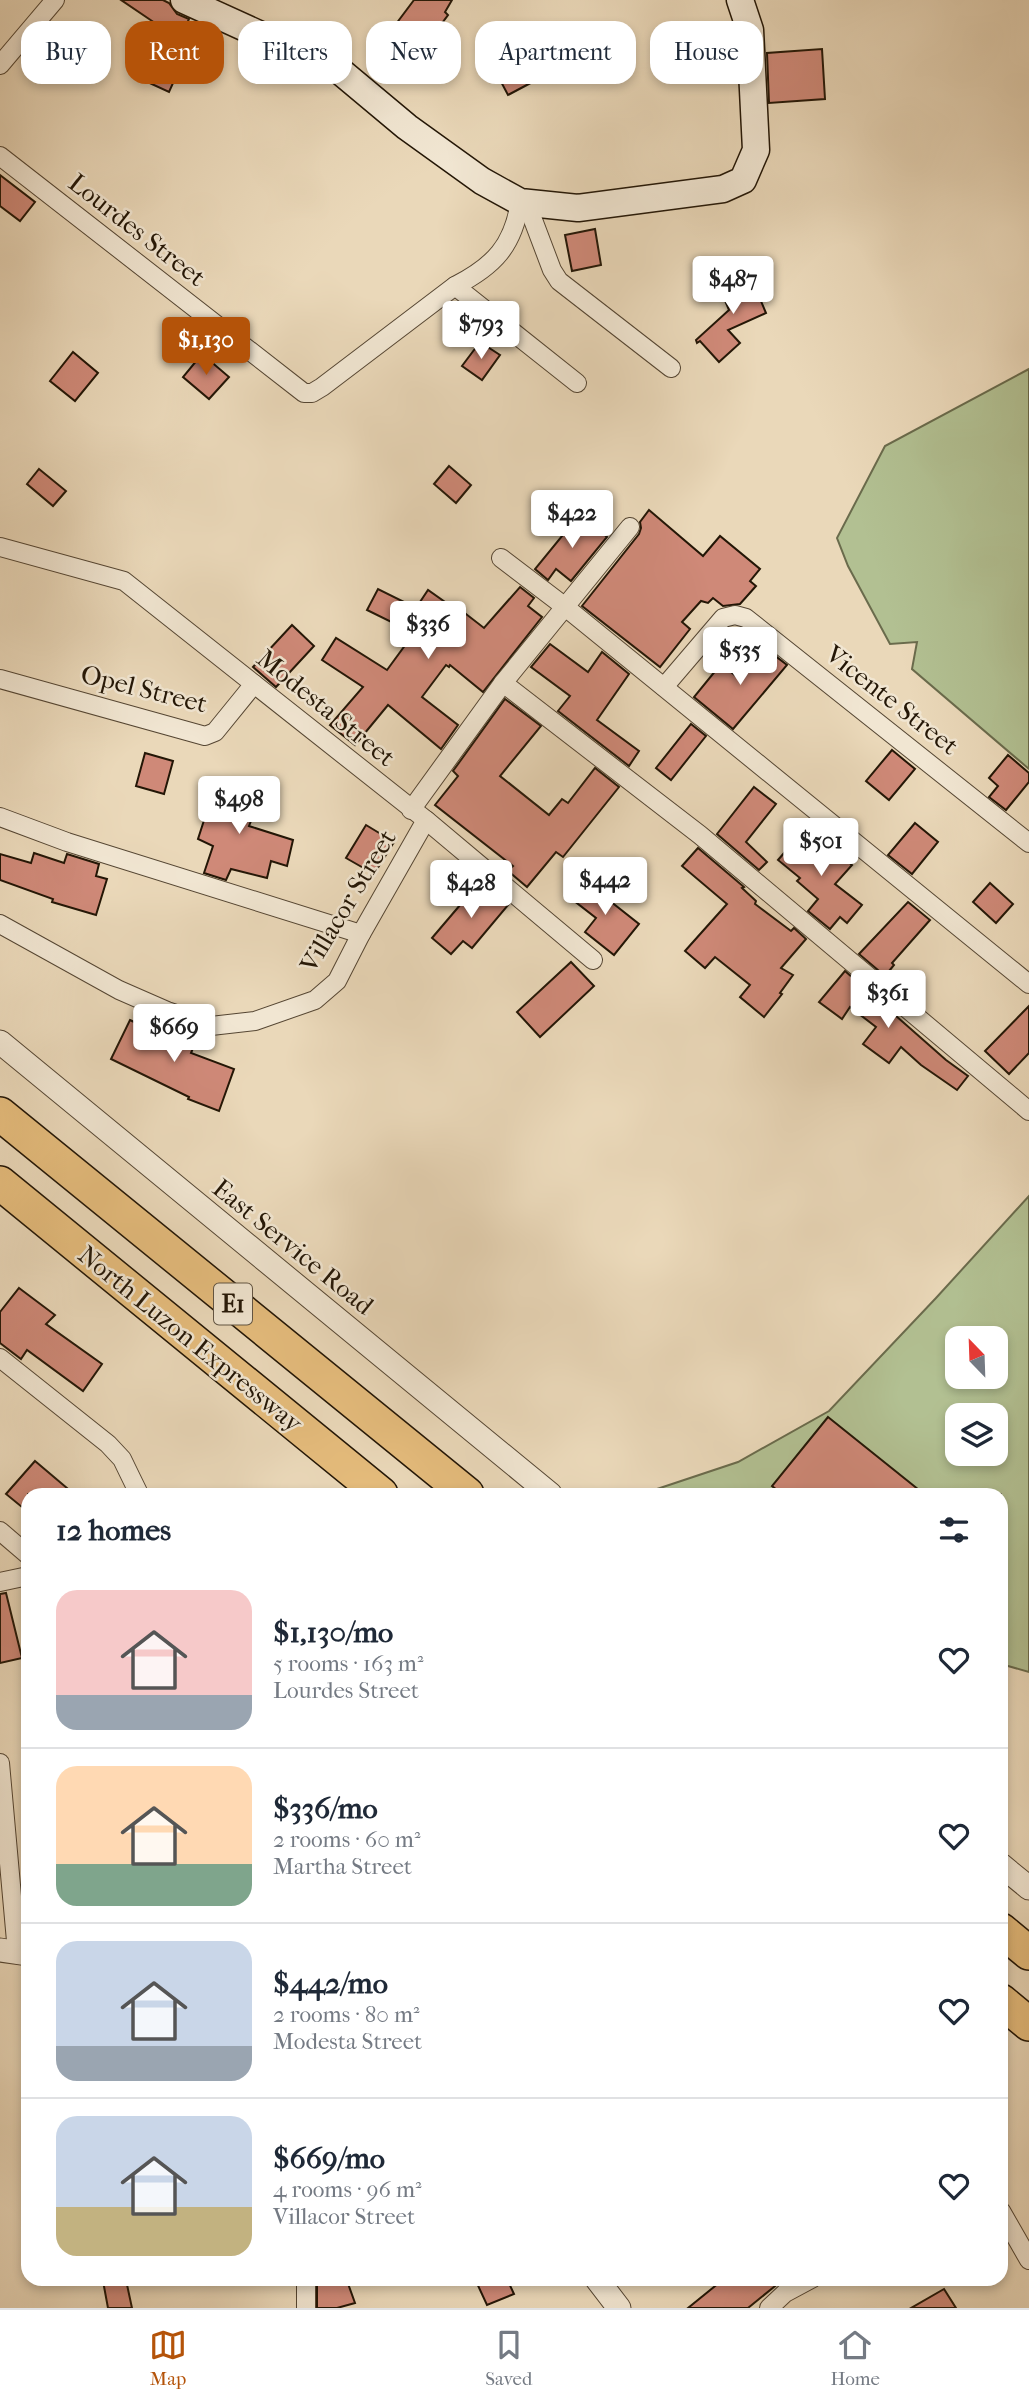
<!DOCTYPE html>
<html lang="en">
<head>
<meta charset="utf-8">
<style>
	body { margin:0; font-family:"IM FELL French Canon",serif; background:#f2f2f3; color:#1f2937; height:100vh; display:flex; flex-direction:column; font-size:26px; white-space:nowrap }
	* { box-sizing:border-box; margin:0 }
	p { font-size:23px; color:#747a83 }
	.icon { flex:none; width:38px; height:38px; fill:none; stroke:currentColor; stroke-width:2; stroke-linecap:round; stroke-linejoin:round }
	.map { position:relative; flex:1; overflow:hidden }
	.panel { position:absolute; left:21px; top:1488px; width:987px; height:798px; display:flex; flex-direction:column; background:#fff; border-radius:21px; box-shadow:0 4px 10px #0003 }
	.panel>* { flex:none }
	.top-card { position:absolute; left:21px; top:21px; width:987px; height:63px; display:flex; gap:14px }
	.needle { width:46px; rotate:337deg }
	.buttons { position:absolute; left:945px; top:1326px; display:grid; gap:14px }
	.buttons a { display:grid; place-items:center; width:63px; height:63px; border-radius:14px; background:#fff; box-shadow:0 4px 10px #0003; font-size:35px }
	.price { position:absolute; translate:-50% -60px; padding:0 16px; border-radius:7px; background:#fff; color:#222; font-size:23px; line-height:46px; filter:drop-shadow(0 2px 4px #0008) }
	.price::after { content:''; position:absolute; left:50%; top:42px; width:21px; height:16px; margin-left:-10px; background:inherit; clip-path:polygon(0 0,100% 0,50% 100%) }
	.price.active { background:#b45309; color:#fff }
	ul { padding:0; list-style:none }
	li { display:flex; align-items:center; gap:21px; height:175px; padding:0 35px }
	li+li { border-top:2px solid #e0e1e3 }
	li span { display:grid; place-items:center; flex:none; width:196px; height:140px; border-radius:21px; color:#555 }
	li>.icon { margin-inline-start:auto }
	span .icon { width:84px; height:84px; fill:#fffc; stroke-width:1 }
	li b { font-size:30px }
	h2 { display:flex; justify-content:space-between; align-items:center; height:84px; padding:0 35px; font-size:30px }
	.pill { padding:0 24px; border-radius:21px; background:#fff; box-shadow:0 4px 10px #0003; font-size:24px; line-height:63px }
	.pill.active { background:#b45309; color:#fff }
	.tab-bar { display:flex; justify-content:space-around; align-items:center; height:98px; border-top:2px solid #e0e1e3; background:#fff; font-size:19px; color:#747a83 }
	.tab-bar a { display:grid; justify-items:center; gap:4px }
	.tab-bar .active { color:#b45309 }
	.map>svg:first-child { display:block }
	.green { fill:#b2c092; stroke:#6a6b4c; stroke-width:2; fill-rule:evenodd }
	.building { fill:#cf8978; stroke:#231606; stroke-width:2 }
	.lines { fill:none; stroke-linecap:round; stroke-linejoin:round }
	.minor-casing { stroke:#554633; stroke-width:20 }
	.tertiary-casing { stroke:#554633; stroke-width:25 }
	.secondary-casing { stroke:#231606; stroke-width:29 }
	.motorway-casing { stroke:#231606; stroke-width:36 }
	.minor { stroke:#f1e6d2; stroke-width:18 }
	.tertiary { stroke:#f1e6d2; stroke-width:23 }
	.secondary { stroke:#f1e6d2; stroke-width:26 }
	.motorway { stroke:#e5bc7c; stroke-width:33 }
	.labels { text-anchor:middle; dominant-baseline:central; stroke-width:5; stroke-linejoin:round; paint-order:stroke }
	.shield { fill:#f1e6d2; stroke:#615443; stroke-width:2 }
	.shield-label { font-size:24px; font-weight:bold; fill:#231606 }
	.street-label { font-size:26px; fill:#231606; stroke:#f1e6d2 }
</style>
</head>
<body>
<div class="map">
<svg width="1029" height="2308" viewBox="0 0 1029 2308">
	<rect width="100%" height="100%" fill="#ead8b9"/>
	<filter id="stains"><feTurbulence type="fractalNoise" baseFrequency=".00286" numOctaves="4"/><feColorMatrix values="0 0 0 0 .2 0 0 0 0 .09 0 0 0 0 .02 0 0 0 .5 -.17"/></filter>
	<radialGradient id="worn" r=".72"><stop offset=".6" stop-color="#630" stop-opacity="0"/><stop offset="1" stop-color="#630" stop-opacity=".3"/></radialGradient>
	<g class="green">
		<polygon points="1029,369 1029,769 912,669 917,642 890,644 848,566 837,538 885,446"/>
		<path d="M1029 1196V1672L1001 1664V1494H642L738 1462 829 1411 936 1298ZM957 1339H996V1377H957ZM957 1416H996V1454H957Z"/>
	</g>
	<g class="building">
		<polygon points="121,0 163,0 169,3 177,14 189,19 172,56 145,44 155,23"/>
		<polygon points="414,0 452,0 445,12 448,15 416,58 387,36"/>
		<polygon points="539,36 557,69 508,95 490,61"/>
		<polygon points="822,49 825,99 769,103 767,53"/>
		<polygon points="153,60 178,72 169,92 143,80"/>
		<polygon points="0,175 35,202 20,221 0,206"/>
		<polygon points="595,229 601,265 572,271 565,235"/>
		<polygon points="749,273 766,313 728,330 740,343 719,362 700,341 697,343 696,340 729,310 719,286"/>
		<polygon points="480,342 500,355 482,380 462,366"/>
		<polygon points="73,352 98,373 75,401 50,381"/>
		<polygon points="202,354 229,377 209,399 183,377"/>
		<polygon points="449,466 471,485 456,503 434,484"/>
		<polygon points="39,469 66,491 53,506 27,484"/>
		<polygon points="649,510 703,556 720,536 760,569 750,581 756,586 740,604 723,606 713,598 708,603 701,601 682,622 690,629 660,667 582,606 639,534 641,528 640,522"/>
		<polygon points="580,514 607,537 571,581 556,569 548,580 535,569"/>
		<polygon points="520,587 534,598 528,606 542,617 483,692 450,665 449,667 446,665 422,697 458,725 441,749 388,705 355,745 330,725 363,687 322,660 336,638 387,670 414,633 367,610 378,589 416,608 428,590 455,609 457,607 484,628"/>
		<polygon points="292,625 314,646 276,687 253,667"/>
		<polygon points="550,644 588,672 602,652 629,674 597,720 639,751 629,766 558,711 570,696 531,667"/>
		<polygon points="761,645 787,665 733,729 694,697 721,664 736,676"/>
		<polygon points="505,699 541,726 500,776 549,815 562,799 568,803 595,768 619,787 563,857 556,852 527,887 508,871 513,866 435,805 458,776 453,771"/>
		<polygon points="691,724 706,736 671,780 656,768"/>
		<polygon points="892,750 915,769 889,800 866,781"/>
		<polygon points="145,753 173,761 164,794 136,786"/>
		<polygon points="1008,755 1029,773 1029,782 1006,810 989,797 998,786 989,778"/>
		<polygon points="217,780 261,796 249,826 293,840 287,866 271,861 267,878 231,869 226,880 204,873 213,846 198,839"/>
		<polygon points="754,787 776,804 746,842 767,862 759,870 717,834"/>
		<polygon points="915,823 938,842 912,874 888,855"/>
		<polygon points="366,825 394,842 374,874 346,858"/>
		<polygon points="804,830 826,848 828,845 852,865 835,884 862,905 847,923 840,917 830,929 808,911 818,899 797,881 800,878 778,860"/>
		<polygon points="698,848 744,887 742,888 756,901 755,904 791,931 794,928 806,939 781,968 793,975 780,993 782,994 764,1017 740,997 750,985 715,957 705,968 685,951 727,904 682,866"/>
		<polygon points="34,853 64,863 67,854 99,864 96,876 107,879 96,915 52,902 53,899 0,880 0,854 31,863"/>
		<polygon points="591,878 615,897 610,901 639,924 614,955 585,932 596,918 573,900"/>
		<polygon points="990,883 1013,904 996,923 973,902"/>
		<polygon points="478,884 490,894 492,890 509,904 472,948 463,941 451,954 432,938"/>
		<polygon points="908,902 930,920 892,963 894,965 885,976 859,954"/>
		<polygon points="571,962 594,986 540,1037 517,1012"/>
		<polygon points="845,971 946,1060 968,1076 957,1090 921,1065 901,1047 889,1063 863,1044 876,1027 850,1007 842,1019 819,1002"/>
		<polygon points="1029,1006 1029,1053 1009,1074 985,1051"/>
		<polygon points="130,1020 159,1034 162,1025 196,1041 191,1053 234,1069 219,1111 188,1099 189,1097 111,1059"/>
		<polygon points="19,1288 55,1315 46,1324 102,1364 83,1391 27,1350 21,1359 0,1343 0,1312"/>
		<polygon points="828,1417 924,1494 782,1494 772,1486"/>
		<polygon points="35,1461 74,1494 28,1494 28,1512 6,1494"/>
		<polygon points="6,1593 22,1658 0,1663 0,1594"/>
		<polygon points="317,2278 346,2278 355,2303 337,2308 317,2308"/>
		<polygon points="725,2278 785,2278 748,2308 688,2308"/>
		<polygon points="475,2279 507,2279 514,2294 487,2305"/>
		<polygon points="126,2280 132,2308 108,2308 103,2281"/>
		<polygon points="944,2289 956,2308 911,2308"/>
	</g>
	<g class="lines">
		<defs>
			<g id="minor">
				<polyline points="0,65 55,0"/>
				<path d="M0 156 304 393H312L322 387 455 286C494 266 513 246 520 202"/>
				<polyline points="527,204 552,270 559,281 671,368"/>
				<polyline points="455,286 577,383"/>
				<polyline points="0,547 124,581 426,820 593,960"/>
				<polyline points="501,558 564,606 1029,984"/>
				<polyline points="0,679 205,736 215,732 254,684"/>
				<polyline points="503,683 700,835 1029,1111"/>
				<polyline points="664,687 723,618 735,615 746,618 1029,843"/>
				<polyline points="411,810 503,683 630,527"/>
				<polyline points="0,817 67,842 361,934"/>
				<polyline points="0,924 119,990 167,1011 211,1026 255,1021 315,1000 337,981 361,934 426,820"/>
				<polyline points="0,1358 108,1444 122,1459 139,1494"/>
				<polyline points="0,1531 28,1555"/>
				<polyline points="0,1582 28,1576"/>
				<polyline points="0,1763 17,1952"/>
				<polyline points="1001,2211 1029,2260"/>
				<polyline points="306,2278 306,2308"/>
				<polyline points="769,2308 785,2293 813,2278"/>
			</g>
			<g id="tertiary">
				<polyline points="0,1042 550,1494"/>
				<polyline points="1001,1865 1029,1888"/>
				<polyline points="0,1950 28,1954"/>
				<polyline points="596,2278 619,2308"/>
			</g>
			<polyline id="secondary" points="184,0 340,71 407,127 482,181 520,202 578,208 723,189 743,180 756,150 750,30 740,0"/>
			<g id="motorway">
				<polyline points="0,1114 467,1494"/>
				<polyline points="0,1183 381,1494"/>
				<polyline points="1001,1930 1029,1953"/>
				<polyline points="1001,2001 1029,2024"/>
			</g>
		</defs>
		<use href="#minor" class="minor-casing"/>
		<use href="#tertiary" class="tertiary-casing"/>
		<use href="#secondary" class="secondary-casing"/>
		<use href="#motorway" class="motorway-casing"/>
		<use href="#minor" class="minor"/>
		<use href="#tertiary" class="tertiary"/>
		<use href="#secondary" class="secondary"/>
		<use href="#motorway" class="motorway"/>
	</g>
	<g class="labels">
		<rect class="shield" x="214" y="1283.5" width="38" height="41" rx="5"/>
		<g class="shield-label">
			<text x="233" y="1304">E1</text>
		</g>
		<g class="street-label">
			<text transform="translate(137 230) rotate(38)">Lourdes Street</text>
			<text transform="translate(144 689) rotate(14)">Opel Street</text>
			<text transform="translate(892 700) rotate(38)">Vicente Street</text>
			<text transform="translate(326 708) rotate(39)">Modesta Street</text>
			<text transform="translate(348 901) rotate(-59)">Villacor Street</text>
			<text transform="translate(293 1247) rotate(39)">East Service Road</text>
			<text transform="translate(190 1339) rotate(39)">North Luzon Expressway</text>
		</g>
	</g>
	<rect width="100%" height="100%" filter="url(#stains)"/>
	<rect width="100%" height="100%" fill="url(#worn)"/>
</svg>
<div class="buttons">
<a><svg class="needle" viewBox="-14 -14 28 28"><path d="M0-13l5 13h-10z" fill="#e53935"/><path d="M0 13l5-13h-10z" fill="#747a83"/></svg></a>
<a><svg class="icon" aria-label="layers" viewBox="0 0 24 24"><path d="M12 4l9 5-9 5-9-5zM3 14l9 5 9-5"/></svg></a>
</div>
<b class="price" style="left:733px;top:316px">$487</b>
<b class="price" style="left:481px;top:361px">$793</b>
<b class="price active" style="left:206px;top:377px">$1,130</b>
<b class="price" style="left:572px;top:550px">$422</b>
<b class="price" style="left:428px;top:661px">$336</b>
<b class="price" style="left:740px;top:687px">$535</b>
<b class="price" style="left:239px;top:836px">$498</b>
<b class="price" style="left:821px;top:878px">$501</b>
<b class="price" style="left:605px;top:917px">$442</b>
<b class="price" style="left:471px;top:920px">$428</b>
<b class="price" style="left:888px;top:1030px">$361</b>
<b class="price" style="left:174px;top:1064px">$669</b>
<div class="top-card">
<a class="pill">Buy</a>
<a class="pill active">Rent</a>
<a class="pill">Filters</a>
<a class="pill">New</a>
<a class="pill">Apartment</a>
<a class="pill">House</a>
</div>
<section class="panel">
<h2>12 homes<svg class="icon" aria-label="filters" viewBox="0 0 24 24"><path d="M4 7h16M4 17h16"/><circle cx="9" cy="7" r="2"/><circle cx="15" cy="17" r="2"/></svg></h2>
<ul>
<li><span style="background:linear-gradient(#f6c9c9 75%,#9aa5b1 0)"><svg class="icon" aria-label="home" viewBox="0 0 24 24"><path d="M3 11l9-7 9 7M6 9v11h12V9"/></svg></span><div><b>$1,130/mo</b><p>5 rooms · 163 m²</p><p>Lourdes Street</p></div><svg class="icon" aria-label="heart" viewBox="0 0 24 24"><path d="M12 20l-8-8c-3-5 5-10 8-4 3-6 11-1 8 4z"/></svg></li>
<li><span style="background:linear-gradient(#ffd9b3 70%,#7fa58c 0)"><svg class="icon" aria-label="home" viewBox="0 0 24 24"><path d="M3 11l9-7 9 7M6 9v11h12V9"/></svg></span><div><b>$336/mo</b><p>2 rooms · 60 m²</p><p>Martha Street</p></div><svg class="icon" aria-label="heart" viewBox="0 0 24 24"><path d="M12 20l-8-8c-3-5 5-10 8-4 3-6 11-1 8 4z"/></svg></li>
<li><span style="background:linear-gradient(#c9d6e8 75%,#9aa5b1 0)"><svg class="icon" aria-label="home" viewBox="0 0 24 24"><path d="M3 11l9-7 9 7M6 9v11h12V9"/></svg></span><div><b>$442/mo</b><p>2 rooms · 80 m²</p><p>Modesta Street</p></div><svg class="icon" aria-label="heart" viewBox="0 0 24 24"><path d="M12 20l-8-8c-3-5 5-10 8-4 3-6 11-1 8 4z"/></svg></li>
<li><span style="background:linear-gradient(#c9d6e8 65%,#c2b280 0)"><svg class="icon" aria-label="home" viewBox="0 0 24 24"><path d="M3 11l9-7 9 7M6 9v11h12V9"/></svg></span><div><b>$669/mo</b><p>4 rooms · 96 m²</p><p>Villacor Street</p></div><svg class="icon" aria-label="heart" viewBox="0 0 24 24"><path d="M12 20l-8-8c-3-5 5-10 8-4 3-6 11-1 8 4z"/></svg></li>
</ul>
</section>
</div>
<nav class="tab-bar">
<a class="active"><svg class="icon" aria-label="map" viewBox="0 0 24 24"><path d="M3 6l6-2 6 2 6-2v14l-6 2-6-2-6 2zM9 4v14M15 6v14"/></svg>Map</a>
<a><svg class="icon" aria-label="saved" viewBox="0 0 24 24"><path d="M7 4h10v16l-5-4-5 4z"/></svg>Saved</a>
<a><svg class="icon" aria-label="home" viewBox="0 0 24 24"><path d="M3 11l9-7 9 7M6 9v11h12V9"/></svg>Home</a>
</nav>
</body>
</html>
